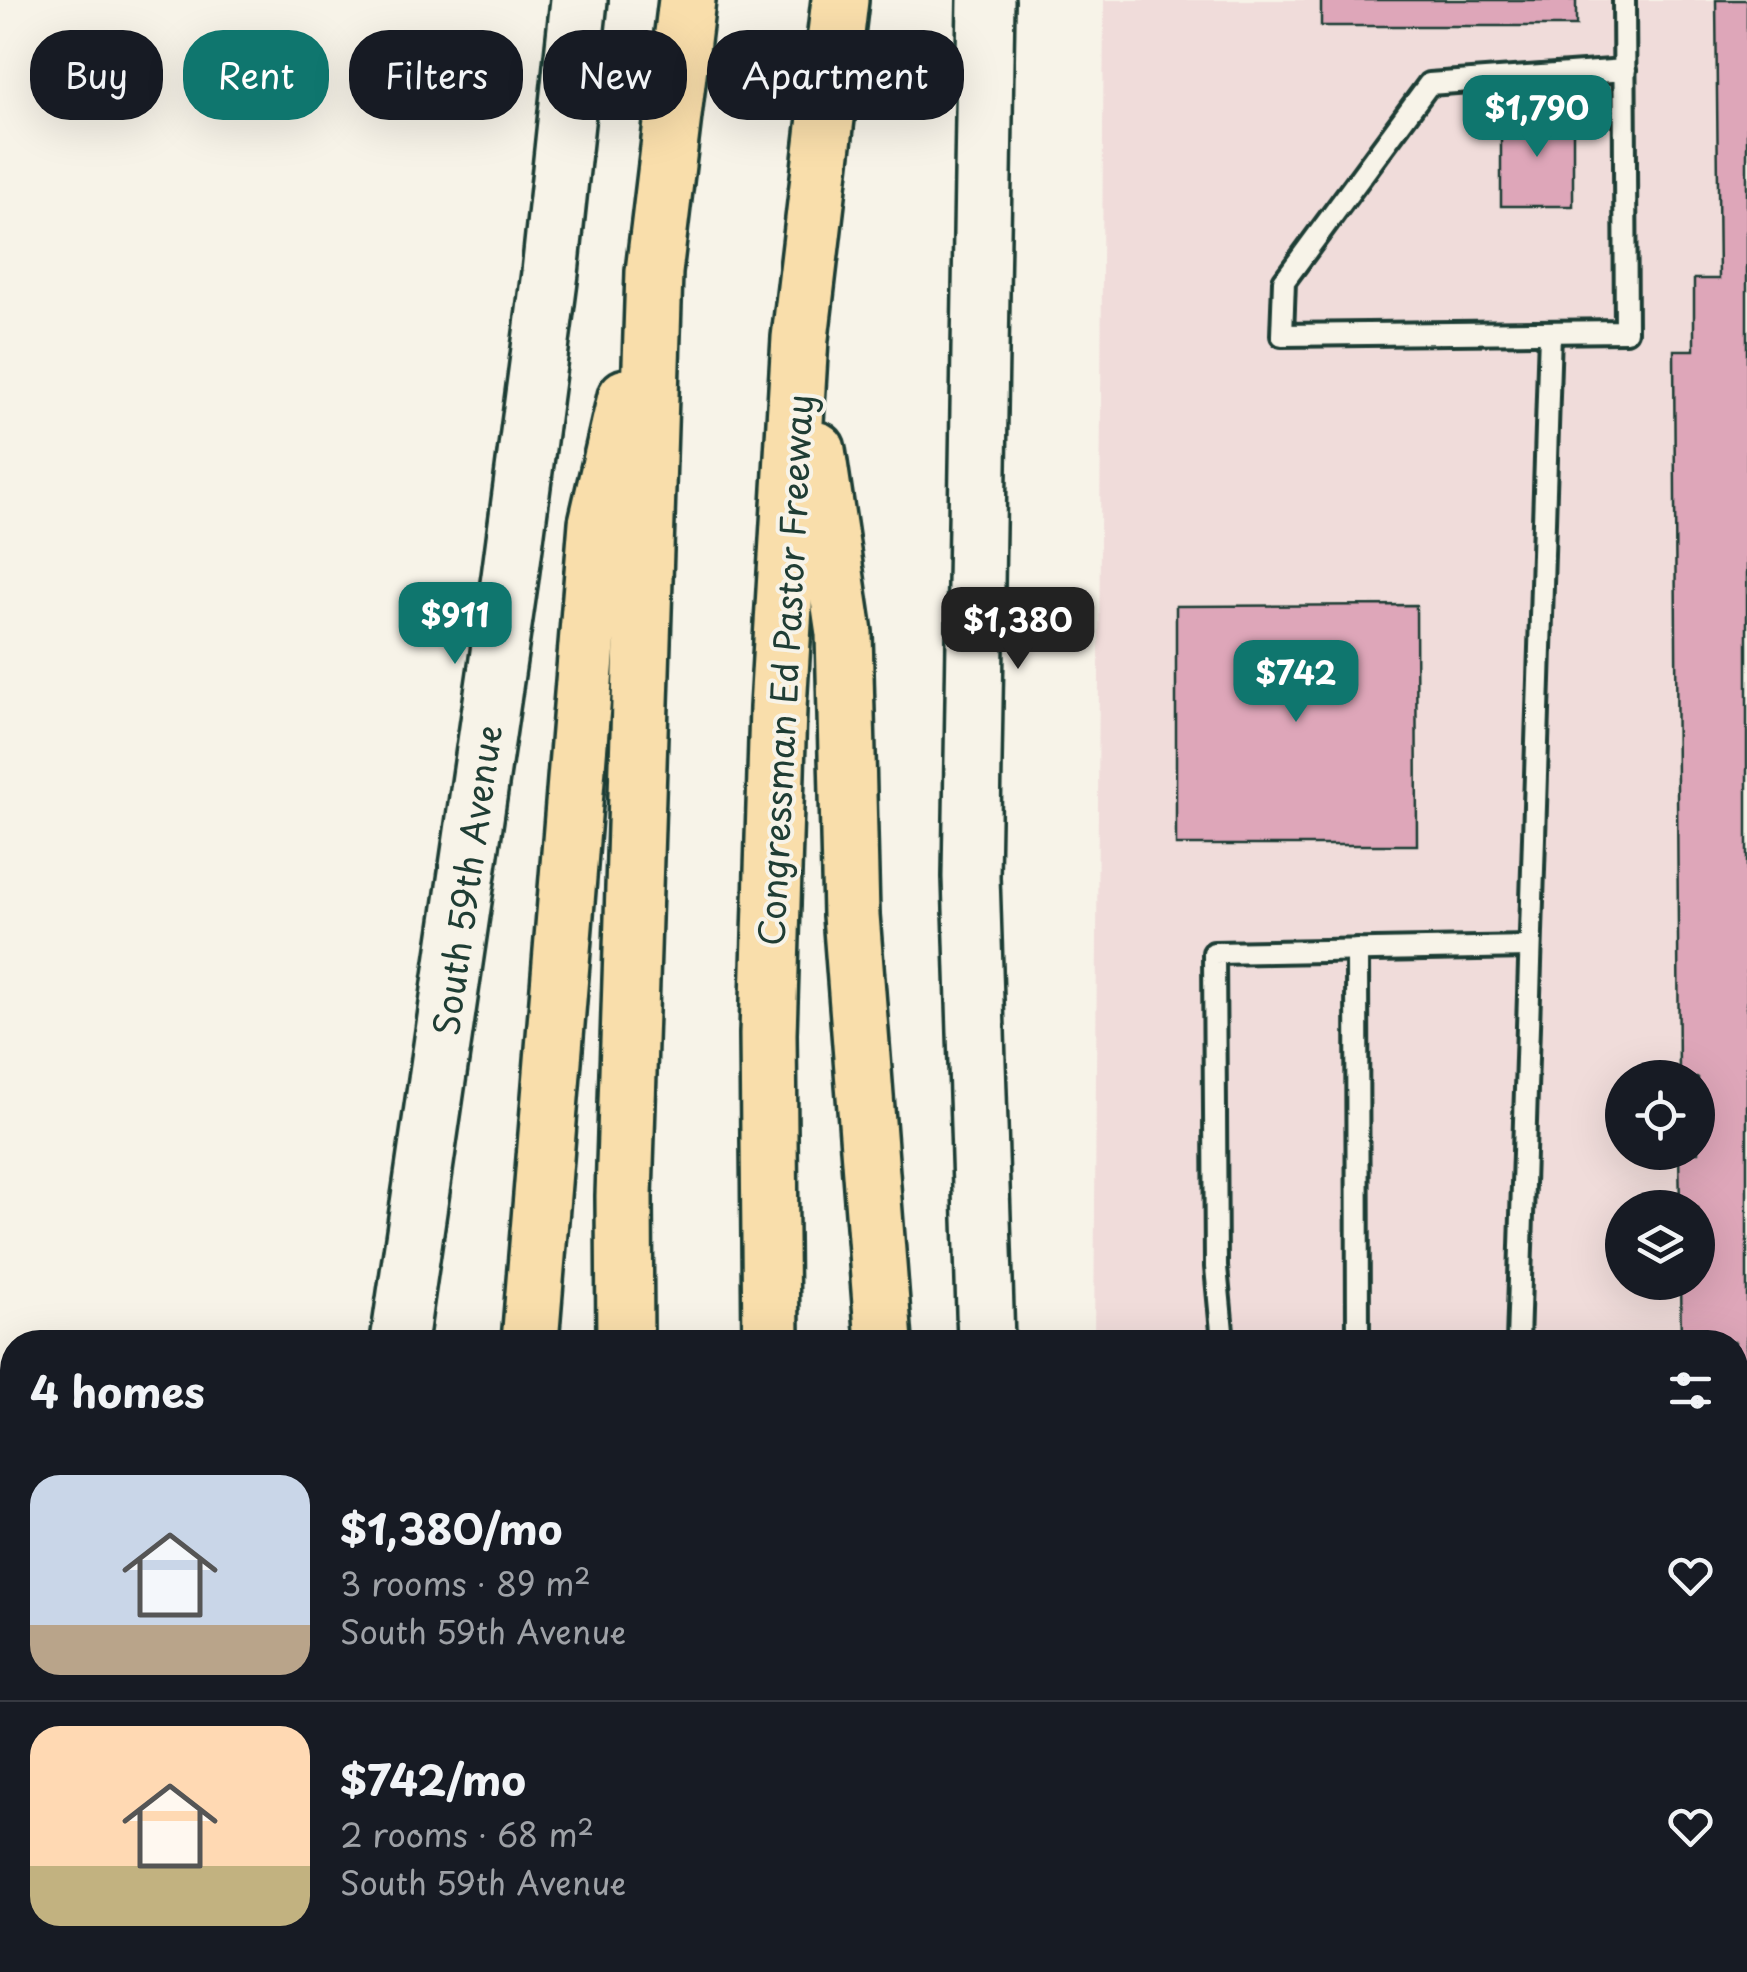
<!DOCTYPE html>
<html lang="en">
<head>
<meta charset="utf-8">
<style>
	body { margin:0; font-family:"Playpen Sans",sans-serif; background:#20242c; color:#f1f3f6; height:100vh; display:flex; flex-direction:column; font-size:38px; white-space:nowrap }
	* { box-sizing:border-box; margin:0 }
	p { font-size:32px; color:#9ea1a6 }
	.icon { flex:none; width:55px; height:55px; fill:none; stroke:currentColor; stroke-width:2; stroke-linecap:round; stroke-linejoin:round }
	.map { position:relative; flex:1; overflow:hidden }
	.details { position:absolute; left:0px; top:1330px; width:1748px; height:642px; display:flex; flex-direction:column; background:#171b24; border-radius:40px 40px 0 0; box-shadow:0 10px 40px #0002 }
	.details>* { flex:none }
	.top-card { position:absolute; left:30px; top:30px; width:1000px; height:90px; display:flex; gap:20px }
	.controls { position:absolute; left:1605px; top:1060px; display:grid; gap:20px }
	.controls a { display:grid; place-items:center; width:110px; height:110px; border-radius:50%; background:#171b24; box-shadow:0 10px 40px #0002; font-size:50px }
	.price { position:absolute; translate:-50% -85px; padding:0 22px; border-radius:20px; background:#0f766e; color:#fff; font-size:32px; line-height:65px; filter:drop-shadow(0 2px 5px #0008) }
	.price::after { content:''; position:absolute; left:50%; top:60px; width:30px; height:22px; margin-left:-15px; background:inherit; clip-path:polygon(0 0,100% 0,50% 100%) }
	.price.active { background:#222; color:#fff }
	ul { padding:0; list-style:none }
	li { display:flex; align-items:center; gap:30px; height:250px; padding:0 30px }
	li+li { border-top:2px solid #363941 }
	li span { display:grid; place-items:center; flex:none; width:280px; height:200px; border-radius:30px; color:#555 }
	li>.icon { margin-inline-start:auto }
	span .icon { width:120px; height:120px; fill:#fffc; stroke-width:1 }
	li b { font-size:42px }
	h2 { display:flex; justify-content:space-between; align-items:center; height:120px; padding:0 30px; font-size:42px }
	.tag { padding:0 35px; border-radius:40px; background:#171b24; box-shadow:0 10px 40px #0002; font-size:35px; line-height:90px }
	.tag.active { background:#0f766e; color:#fff }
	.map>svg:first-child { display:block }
	.built { fill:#f0dcda; fill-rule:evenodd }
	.building { fill:#dea6b9; stroke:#1f3d34; stroke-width:2.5 }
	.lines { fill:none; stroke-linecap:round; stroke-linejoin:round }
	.service-casing { stroke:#1f3d34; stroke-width:28 }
	.secondary-casing { stroke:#1f3d34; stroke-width:62 }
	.motorway-casing { stroke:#1f3d34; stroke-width:62 }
	.service { stroke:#f7f3e8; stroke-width:20 }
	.secondary { stroke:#f7f3e8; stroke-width:55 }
	.motorway { stroke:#f9deab; stroke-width:55 }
	.labels { text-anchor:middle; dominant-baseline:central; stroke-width:8; stroke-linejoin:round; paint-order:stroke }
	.street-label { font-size:35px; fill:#1f3d34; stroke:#f7f3e8 }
</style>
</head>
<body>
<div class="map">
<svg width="1747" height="1972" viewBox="0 0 1747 1972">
	<rect width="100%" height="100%" fill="#f7f3e8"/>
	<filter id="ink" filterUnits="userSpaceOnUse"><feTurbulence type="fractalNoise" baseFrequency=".01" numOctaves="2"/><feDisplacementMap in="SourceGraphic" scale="20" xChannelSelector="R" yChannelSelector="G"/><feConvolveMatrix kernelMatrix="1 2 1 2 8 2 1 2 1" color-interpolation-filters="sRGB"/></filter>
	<g filter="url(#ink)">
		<path class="built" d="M1104 0H1747V1972H1090V1960H1735V1342H1094ZM1622 1078H1698V1152H1622ZM1622 1208H1698V1282H1622Z"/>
		<g class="building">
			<rect x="1321" y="0" width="255" height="26"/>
			<polygon points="1716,0 1747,0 1747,1482 1735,1482 1735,1342 1681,1342 1680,1282 1698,1282 1698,1208 1680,1208 1679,1152 1698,1152 1698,1078 1679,1078 1674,350 1694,350 1694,279 1719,279"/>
			<rect x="1501" y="114" width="72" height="92"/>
			<polygon points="1416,605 1417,845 1176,845 1176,606"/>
		</g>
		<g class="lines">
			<defs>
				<g id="service">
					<polyline points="1624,0 1626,331 1282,335 1284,281 1429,84 1625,70"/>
					<polyline points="1357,950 1358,1342"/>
					<polyline points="1223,1342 1216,1267 1214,953 1529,947"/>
					<polyline points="1518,1342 1550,333"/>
					<polyline points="1735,1654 1747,1655"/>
					<polyline points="1735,1865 1747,1866"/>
					<polyline points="1330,1960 1341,1972"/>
					<polyline points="1484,1960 1490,1964 1718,1972"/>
					<polyline points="1253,1972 1253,1960"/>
				</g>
				<g id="secondary">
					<polyline points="399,1342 510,577 550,273 579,0"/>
					<polyline points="986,1342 971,877 986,0"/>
					<polyline points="1039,1960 1041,1972"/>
					<polyline points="344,1972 344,1960"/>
				</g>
				<g id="motorway">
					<polyline points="817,450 844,633 851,915 884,1342"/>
					<polyline points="530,1342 597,523 626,397"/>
					<polyline points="625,1342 624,1196 654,272 687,0"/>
					<polyline points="771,1342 768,1034 778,708 800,338 840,0"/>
					<polyline points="931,1960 932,1972"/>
					<polyline points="474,1972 475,1960"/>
					<polyline points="625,1972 625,1960"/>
					<polyline points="771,1972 772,1960"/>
				</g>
			</defs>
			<use href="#service" class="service-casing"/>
			<use href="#secondary" class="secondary-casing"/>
			<use href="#motorway" class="motorway-casing"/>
			<use href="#service" class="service"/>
			<use href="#secondary" class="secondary"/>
			<use href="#motorway" class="motorway"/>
		</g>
	</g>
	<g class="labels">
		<g class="street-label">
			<text transform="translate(784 670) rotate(-87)">Congressman Ed Pastor Freeway</text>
			<text transform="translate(466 880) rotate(-82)">South 59th Avenue</text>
		</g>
	</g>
</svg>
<div class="controls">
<a><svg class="icon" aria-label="locate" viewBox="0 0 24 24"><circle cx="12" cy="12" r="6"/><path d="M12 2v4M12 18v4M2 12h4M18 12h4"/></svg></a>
<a><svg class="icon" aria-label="layers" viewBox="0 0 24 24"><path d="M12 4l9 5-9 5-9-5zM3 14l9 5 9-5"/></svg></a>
</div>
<b class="price" style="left:1537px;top:160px">$1,790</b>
<b class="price" style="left:455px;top:667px">$911</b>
<b class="price active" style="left:1018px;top:672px">$1,380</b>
<b class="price" style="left:1296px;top:725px">$742</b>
<div class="top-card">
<a class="tag">Buy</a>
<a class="tag active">Rent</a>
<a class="tag">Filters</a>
<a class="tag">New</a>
<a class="tag">Apartment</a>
</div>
<section class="details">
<h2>4 homes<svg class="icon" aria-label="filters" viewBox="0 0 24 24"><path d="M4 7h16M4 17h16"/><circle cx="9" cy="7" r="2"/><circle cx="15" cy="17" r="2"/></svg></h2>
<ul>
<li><span style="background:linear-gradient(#c9d6e8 75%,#b9a48a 0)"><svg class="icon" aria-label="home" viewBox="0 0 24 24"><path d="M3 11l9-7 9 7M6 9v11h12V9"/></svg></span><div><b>$1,380/mo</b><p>3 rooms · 89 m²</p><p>South 59th Avenue</p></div><svg class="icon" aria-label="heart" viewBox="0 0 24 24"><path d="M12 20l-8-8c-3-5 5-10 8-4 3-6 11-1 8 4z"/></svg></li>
<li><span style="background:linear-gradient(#ffd9b3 70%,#c2b280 0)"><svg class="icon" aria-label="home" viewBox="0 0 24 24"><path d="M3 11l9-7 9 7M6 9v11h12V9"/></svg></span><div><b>$742/mo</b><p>2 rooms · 68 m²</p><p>South 59th Avenue</p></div><svg class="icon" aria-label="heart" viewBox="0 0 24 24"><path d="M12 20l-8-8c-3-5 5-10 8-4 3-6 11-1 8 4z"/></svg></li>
</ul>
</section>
</div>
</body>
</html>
